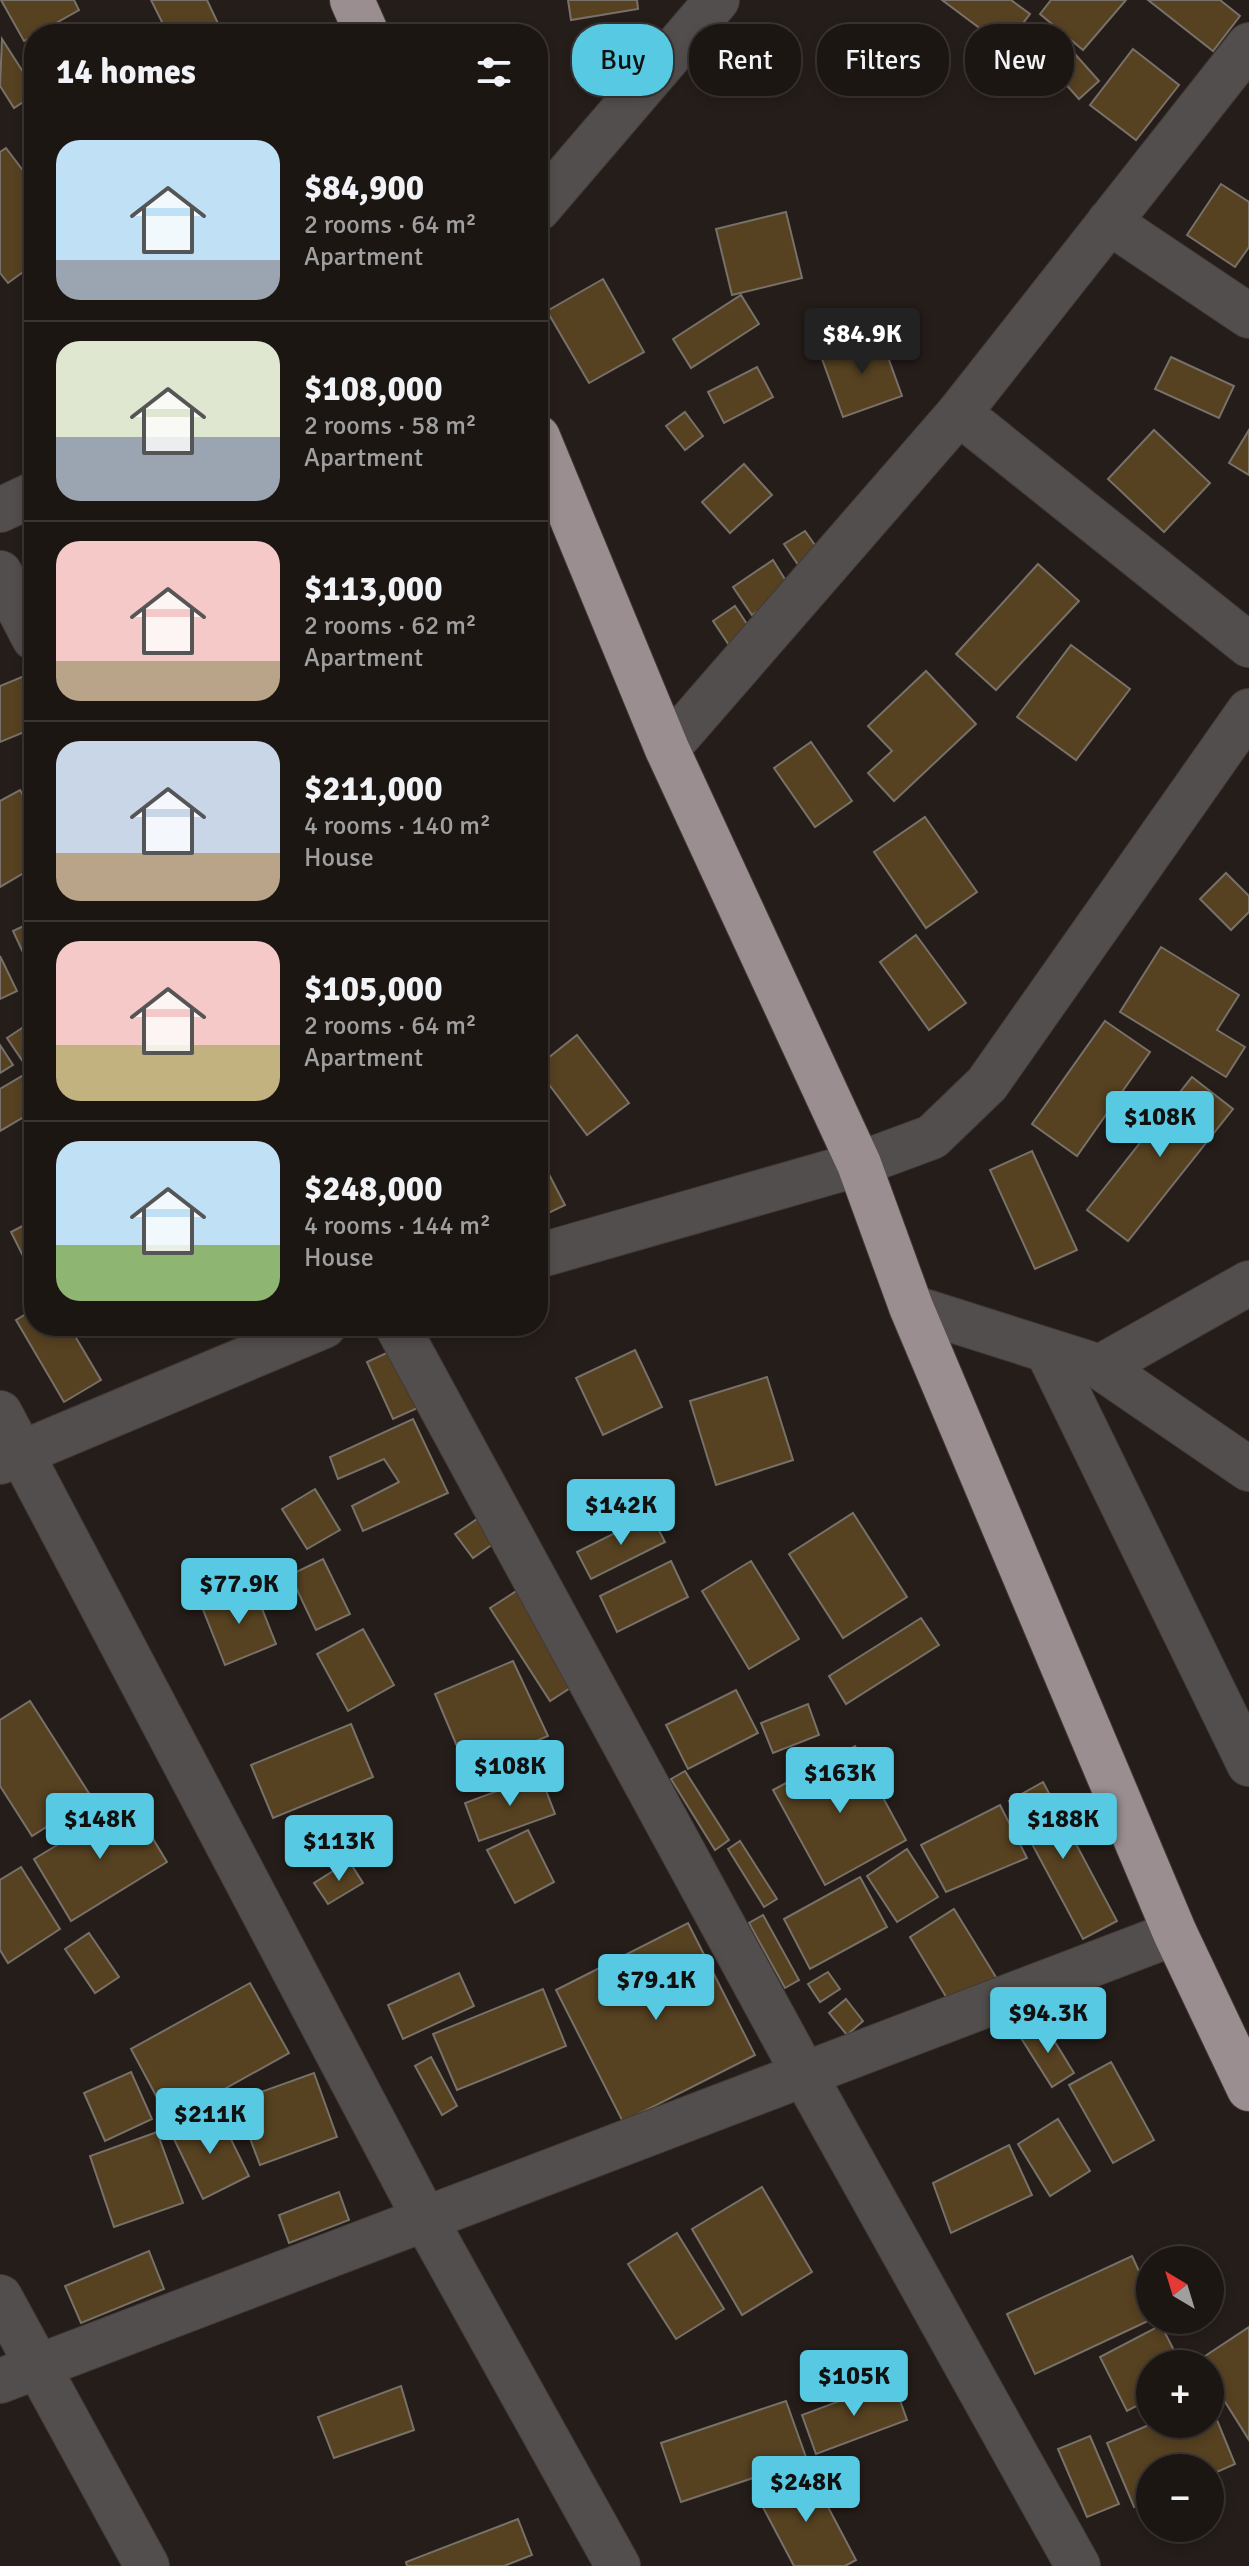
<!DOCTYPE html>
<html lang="en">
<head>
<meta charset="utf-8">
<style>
	body { margin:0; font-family:Signika,sans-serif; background:#251f1c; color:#f1f3f6; height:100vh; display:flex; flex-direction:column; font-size:30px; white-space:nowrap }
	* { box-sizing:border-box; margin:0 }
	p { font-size:26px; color:#a09fa0 }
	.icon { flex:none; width:44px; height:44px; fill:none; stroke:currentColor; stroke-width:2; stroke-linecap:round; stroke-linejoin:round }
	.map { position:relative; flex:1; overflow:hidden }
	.side { position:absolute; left:24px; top:24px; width:524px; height:1312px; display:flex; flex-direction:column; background:#1c1613; border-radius:32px; box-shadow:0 4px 12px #0003,0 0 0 2px #3a3533 }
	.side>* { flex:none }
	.guide { position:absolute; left:572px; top:24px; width:556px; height:72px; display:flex; gap:16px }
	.needle { width:52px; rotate:322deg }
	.fabs { position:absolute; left:1136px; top:2246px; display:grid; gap:16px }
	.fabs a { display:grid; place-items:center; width:88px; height:88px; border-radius:50%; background:#1c1613; box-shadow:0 4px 12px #0003,0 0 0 2px #3a3533; font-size:40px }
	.price { position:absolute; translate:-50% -68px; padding:0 18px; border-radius:8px; background:#57c9e2; color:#111; font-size:26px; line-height:52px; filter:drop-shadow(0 2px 4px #0008) }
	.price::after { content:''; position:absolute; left:50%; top:48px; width:24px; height:18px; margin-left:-12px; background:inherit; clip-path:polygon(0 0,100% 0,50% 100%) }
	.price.active { background:#222; color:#fff }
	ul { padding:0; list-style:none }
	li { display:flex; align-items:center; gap:24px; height:200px; padding:0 32px }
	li+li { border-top:2px solid #3a3533 }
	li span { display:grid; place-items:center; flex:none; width:224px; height:160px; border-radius:24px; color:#555 }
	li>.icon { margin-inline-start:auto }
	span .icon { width:96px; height:96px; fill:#fffc; stroke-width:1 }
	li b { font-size:34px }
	h2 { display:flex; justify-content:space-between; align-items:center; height:96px; padding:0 32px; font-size:34px }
	.pill { padding:0 28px; border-radius:32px; background:#1c1613; box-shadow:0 4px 12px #0003,0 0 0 2px #3a3533; font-size:28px; line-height:72px }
	.pill.active { background:#57c9e2; color:#111 }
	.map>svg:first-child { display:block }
	.building { fill:#564121; stroke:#777169; stroke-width:2 }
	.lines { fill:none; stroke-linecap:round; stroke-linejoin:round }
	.minor-casing { stroke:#423a36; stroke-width:46 }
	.highway-casing { stroke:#423a36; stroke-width:46 }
	.minor { stroke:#534e4e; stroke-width:44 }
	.highway { stroke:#9b8e90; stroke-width:44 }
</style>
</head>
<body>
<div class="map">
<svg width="1249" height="2566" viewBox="0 0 1249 2566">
	<rect width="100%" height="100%" fill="#251d19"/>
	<g class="building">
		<polygon points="1,0 74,0 79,10 24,41"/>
		<polygon points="151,0 207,0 223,34 168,34"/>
		<polygon points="568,0 637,0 638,9 571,20"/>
		<polygon points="942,0 1011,0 1030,14 1005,47"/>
		<polygon points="1051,0 1126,0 1083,50 1040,14"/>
		<polygon points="1148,0 1220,0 1240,16 1213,51"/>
		<polygon points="2,39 34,89 34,95 14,108 0,86"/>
		<polygon points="1133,49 1179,85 1136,140 1090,105"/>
		<polygon points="1074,53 1099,81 1079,99 1053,70"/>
		<polygon points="34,107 34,123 27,111"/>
		<polygon points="6,148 34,185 34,264 8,283 0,273 0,152"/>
		<polygon points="1221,184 1249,202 1249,247 1235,267 1187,235"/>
		<polygon points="786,212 802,278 732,295 716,229"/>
		<polygon points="603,279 644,352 589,383 547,311"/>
		<polygon points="741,295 759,324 691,368 673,339"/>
		<polygon points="880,335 902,396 843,417 821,356"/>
		<polygon points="1171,357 1234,386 1219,418 1155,389"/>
		<polygon points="757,367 773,397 724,423 708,392"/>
		<polygon points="685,412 703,436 685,450 666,426"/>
		<polygon points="1154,430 1210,483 1164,532 1108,479"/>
		<polygon points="1249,430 1249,475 1229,463"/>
		<polygon points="744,464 772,495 730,533 702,502"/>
		<polygon points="805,531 822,555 801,569 784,544"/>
		<polygon points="773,560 791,589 752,615 733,587"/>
		<polygon points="1038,564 1079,601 996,690 956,654"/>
		<polygon points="735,606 755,636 733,651 713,621"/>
		<polygon points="1071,645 1130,689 1076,760 1017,717"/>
		<polygon points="926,671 976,724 894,801 868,773 892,751 868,726"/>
		<polygon points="34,672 34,728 0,742 0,686"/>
		<polygon points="811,742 852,801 815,827 774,768"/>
		<polygon points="20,790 34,814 34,867 0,887 0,801"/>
		<polygon points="925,817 977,892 926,928 874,852"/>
		<polygon points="1226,873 1249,896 1249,912 1231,930 1200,899"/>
		<polygon points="34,921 34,976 13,931"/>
		<polygon points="916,935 966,1003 929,1030 880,962"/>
		<polygon points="1161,947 1239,995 1217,1030 1245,1047 1226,1077 1120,1012"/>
		<polygon points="0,956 17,991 0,999"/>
		<polygon points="34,1020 34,1065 28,1069 7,1038"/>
		<polygon points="1105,1021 1150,1052 1077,1156 1032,1124"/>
		<polygon points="577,1035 629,1103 587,1135 538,1070 538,1066"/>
		<polygon points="0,1045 13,1065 0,1073"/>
		<polygon points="34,1069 34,1111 0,1131 0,1089"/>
		<polygon points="1192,1077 1233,1109 1128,1241 1087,1210"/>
		<polygon points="1032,1151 1077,1250 1035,1269 990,1170"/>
		<polygon points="541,1159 565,1205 538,1218 538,1161"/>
		<polygon points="34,1220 34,1251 23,1256 11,1232"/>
		<polygon points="34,1309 34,1326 69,1326 101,1380 64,1402 16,1320"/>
		<polygon points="395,1349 422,1406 393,1419 367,1362"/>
		<polygon points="635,1350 662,1407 603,1435 576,1378"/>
		<polygon points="767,1377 793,1460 716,1485 690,1401"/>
		<polygon points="413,1419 448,1493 363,1531 352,1506 399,1482 384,1459 338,1479 330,1457"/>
		<polygon points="315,1489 340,1530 307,1549 282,1509"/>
		<polygon points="853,1513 907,1597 843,1638 789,1554"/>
		<polygon points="483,1515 500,1539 473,1558 455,1534"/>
		<polygon points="651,1515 665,1542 591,1579 577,1552"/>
		<polygon points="323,1559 350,1614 316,1630 290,1575"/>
		<polygon points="671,1561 688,1597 617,1632 600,1596"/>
		<polygon points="751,1561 799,1639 749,1669 702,1591"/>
		<polygon points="253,1586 276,1644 225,1665 202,1607"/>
		<polygon points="521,1588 581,1681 550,1701 490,1608"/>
		<polygon points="921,1618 939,1645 846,1704 829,1676"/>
		<polygon points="363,1629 394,1685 348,1711 317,1654"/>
		<polygon points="513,1661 548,1736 467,1770 435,1694"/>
		<polygon points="736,1690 758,1733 688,1769 666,1725"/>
		<polygon points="30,1701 92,1798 32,1836 0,1786 0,1720"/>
		<polygon points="808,1704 819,1735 773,1753 761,1723"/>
		<polygon points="351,1724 373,1777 273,1818 251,1765"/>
		<polygon points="855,1746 906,1840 825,1885 773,1790"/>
		<polygon points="685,1771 729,1840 715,1850 671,1779"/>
		<polygon points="540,1775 555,1814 479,1841 465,1803"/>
		<polygon points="1043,1782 1117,1921 1083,1939 1009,1801"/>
		<polygon points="130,1801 167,1862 71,1921 34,1859"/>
		<polygon points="1000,1805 1027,1858 946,1892 921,1845"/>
		<polygon points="528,1830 554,1882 515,1903 487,1850"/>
		<polygon points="740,1841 777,1899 764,1907 728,1849"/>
		<polygon points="907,1849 938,1897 897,1922 867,1876"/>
		<polygon points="349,1861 363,1883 328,1904 314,1883"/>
		<polygon points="21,1867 60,1929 8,1963 0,1950 0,1880"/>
		<polygon points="860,1877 887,1927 810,1969 784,1919"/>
		<polygon points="954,1909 999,1982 951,2005 910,1937"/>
		<polygon points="763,1915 799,1980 785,1988 749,1923"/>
		<polygon points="688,1923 755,2055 623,2122 556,1990"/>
		<polygon points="89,1933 119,1977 95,1993 65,1949"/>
		<polygon points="828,1972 840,1989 820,2002 808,1984"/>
		<polygon points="459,1973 474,2006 403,2039 388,2005"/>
		<polygon points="250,1983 289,2053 169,2120 131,2049"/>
		<polygon points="543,1989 566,2046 457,2090 433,2034"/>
		<polygon points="846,1999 863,2021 847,2035 829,2013"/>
		<polygon points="1044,2024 1074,2073 1052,2087 1021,2038"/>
		<polygon points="431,2057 457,2106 442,2115 415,2066"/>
		<polygon points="1111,2062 1154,2140 1113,2163 1069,2085"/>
		<polygon points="131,2072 152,2119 105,2141 84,2093"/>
		<polygon points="314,2073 337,2137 260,2165 236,2101"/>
		<polygon points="218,2113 249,2176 203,2199 172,2135"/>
		<polygon points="1058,2119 1090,2171 1050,2196 1018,2144"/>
		<polygon points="157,2132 183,2203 114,2227 90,2156"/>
		<polygon points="1009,2145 1032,2195 951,2233 933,2183"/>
		<polygon points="762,2187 812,2272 742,2315 692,2229"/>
		<polygon points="339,2192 349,2220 289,2243 279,2215"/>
		<polygon points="677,2233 724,2309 676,2339 628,2264"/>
		<polygon points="149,2251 164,2289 81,2323 65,2286"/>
		<polygon points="1132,2256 1150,2295 1150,2320 1035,2374 1007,2314"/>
		<polygon points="1161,2325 1181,2364 1150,2364 1150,2399 1127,2411 1100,2357"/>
		<polygon points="1249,2327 1249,2440 1210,2378 1210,2364 1201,2364 1199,2360"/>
		<polygon points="893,2381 907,2420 816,2454 802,2415"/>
		<polygon points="401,2386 414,2430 334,2458 318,2417"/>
		<polygon points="786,2401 807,2460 681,2502 661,2443"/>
		<polygon points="1210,2403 1235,2464 1210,2475 1210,2468 1150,2468 1150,2500 1134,2507 1107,2443 1151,2424 1210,2424"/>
		<polygon points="1090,2436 1119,2504 1087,2517 1058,2449"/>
		<polygon points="808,2469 856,2560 845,2566 794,2566 757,2496"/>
		<polygon points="518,2519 532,2555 504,2566 407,2566 406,2562"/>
	</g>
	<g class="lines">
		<defs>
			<g id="minor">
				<polyline points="538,209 717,0"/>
				<polyline points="1109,222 1249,316"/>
				<polyline points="959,413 1249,645"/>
				<polyline points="0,510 34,494"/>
				<polyline points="0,573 34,638"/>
				<polyline points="667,749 959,413 1249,45"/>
				<polyline points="538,1256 859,1164 932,1137 987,1084 1249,711"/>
				<polyline points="911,1307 1100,1367 1249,1469"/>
				<polyline points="397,1326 804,2074 1078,2566"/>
				<polyline points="1048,1352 1249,1764"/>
				<polyline points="1100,1367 1249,1283"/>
				<polyline points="0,1413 425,2219 618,2566"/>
				<polyline points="0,1462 324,1326"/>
				<polyline points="0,2297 147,2566"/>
				<polyline points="0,2381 1175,1933"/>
			</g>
			<g id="highway">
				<polyline points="352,0 367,34"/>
				<polyline points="538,437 667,749 859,1164 911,1307 1175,1933 1249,2089"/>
			</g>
		</defs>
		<use href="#minor" class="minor-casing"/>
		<use href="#highway" class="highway-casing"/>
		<use href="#minor" class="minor"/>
		<use href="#highway" class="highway"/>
	</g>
</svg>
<div class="fabs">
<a><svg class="needle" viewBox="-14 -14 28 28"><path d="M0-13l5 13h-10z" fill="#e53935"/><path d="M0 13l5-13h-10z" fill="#a09fa0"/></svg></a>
<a>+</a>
<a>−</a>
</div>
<b class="price active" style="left:862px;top:376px">$84.9K</b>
<b class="price" style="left:1160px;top:1159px">$108K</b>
<b class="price" style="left:621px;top:1547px">$142K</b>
<b class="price" style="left:239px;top:1626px">$77.9K</b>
<b class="price" style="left:510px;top:1808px">$108K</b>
<b class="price" style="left:840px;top:1815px">$163K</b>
<b class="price" style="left:100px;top:1861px">$148K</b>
<b class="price" style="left:1063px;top:1861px">$188K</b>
<b class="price" style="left:339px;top:1883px">$113K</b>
<b class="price" style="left:656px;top:2022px">$79.1K</b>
<b class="price" style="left:1048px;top:2055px">$94.3K</b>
<b class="price" style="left:210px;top:2156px">$211K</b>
<b class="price" style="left:854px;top:2418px">$105K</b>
<b class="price" style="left:806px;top:2524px">$248K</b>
<div class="guide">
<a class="pill active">Buy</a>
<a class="pill">Rent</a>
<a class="pill">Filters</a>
<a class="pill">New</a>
</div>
<section class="side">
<h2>14 homes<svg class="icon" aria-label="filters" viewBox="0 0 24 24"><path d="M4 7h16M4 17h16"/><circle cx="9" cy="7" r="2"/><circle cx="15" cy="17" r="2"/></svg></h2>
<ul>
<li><span style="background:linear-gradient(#bfe0f5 75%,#9aa5b1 0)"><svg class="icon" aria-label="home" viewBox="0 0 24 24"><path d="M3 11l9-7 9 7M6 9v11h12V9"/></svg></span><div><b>$84,900</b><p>2 rooms · 64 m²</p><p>Apartment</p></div></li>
<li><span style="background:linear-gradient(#dfe7d0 60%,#9aa5b1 0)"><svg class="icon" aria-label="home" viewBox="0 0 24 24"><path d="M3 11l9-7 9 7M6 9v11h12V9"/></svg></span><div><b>$108,000</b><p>2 rooms · 58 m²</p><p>Apartment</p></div></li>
<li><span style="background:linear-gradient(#f6c9c9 75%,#b9a48a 0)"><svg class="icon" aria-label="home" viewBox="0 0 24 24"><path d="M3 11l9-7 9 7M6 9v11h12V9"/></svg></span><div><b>$113,000</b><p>2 rooms · 62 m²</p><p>Apartment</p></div></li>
<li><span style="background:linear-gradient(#c9d6e8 70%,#b9a48a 0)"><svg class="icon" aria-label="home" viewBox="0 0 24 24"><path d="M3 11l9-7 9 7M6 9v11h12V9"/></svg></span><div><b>$211,000</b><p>4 rooms · 140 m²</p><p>House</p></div></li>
<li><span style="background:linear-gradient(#f6c9c9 65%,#c2b280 0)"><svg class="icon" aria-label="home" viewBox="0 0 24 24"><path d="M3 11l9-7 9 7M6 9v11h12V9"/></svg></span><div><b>$105,000</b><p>2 rooms · 64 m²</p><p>Apartment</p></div></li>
<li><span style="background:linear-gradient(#bfe0f5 65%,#8fb573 0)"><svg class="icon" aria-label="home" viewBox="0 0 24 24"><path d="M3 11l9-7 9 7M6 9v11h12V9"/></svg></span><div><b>$248,000</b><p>4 rooms · 144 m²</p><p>House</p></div></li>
</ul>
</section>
</div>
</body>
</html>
